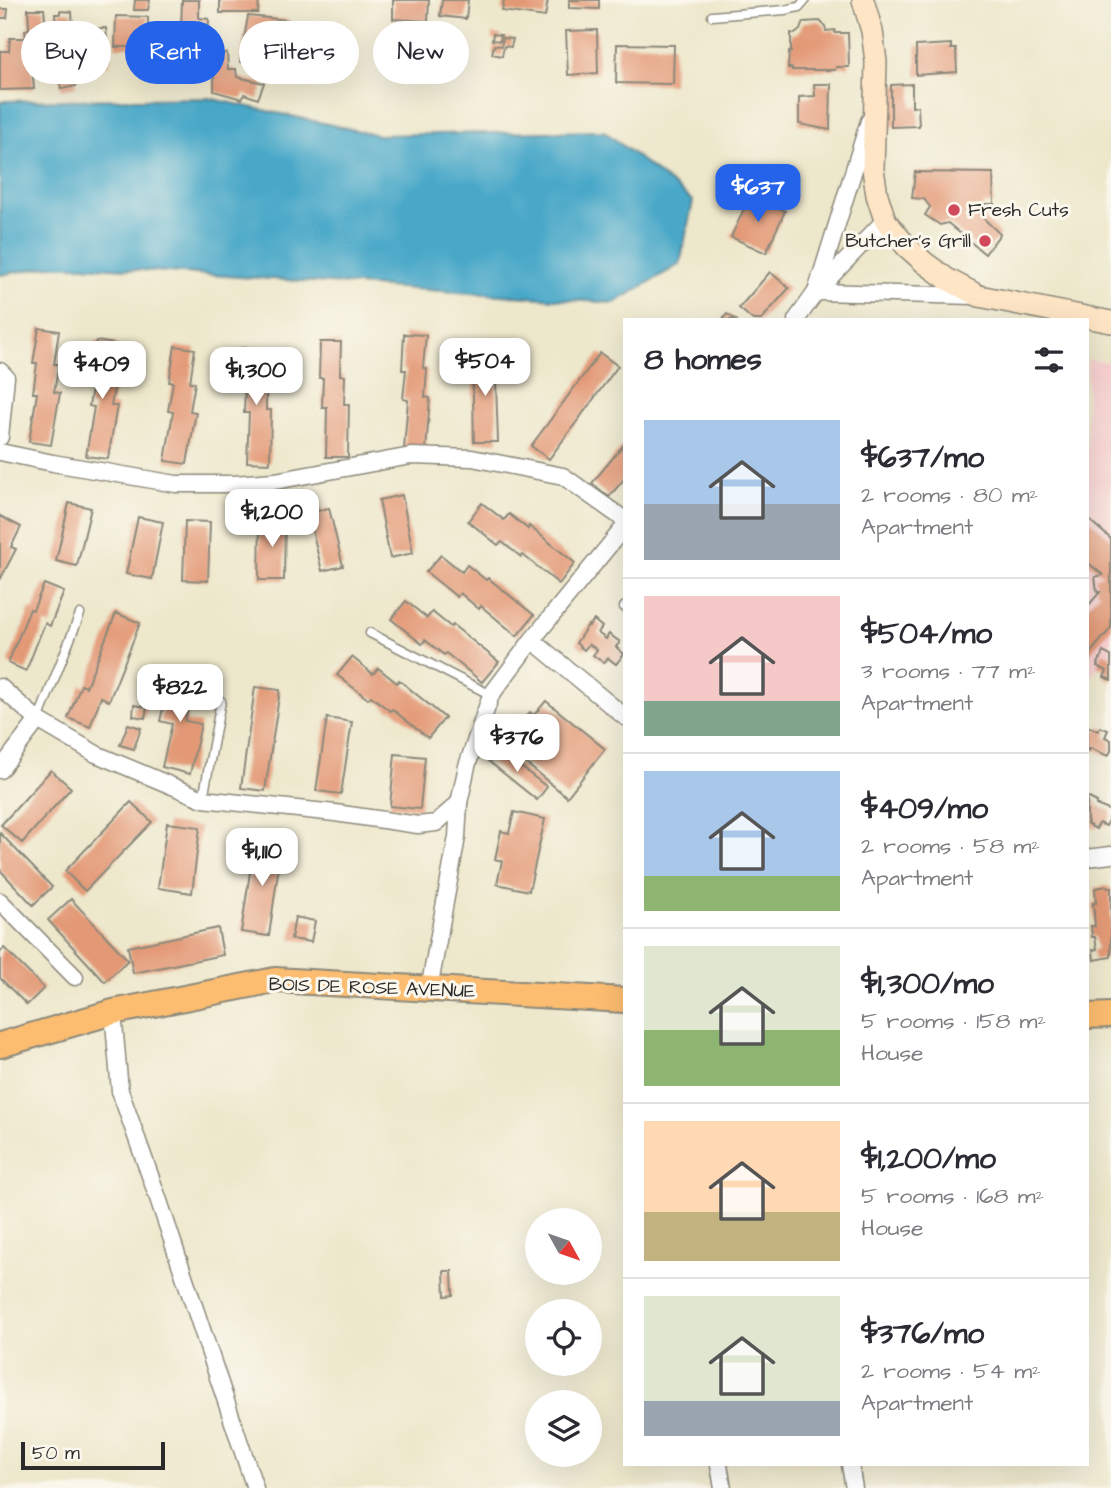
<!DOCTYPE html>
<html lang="en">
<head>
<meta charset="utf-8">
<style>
	body { margin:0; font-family:"Architects Daughter",sans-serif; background:#f7f7f7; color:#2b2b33; height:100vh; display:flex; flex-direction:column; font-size:26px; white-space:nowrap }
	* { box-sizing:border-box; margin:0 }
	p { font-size:23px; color:#7c7c81 }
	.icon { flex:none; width:38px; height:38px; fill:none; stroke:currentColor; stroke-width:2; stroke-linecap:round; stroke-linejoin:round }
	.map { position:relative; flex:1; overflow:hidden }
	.sheet { position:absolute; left:623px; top:318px; width:466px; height:1148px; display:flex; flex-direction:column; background:#fff; border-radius:0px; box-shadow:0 7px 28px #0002 }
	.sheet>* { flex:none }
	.banner { position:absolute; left:21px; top:21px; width:497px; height:63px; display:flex; gap:14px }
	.needle { width:46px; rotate:130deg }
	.buttons { position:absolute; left:525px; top:1208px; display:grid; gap:14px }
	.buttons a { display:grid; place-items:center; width:77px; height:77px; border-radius:50%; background:#fff; box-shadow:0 7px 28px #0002; font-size:35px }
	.scale { position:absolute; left:21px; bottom:18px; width:144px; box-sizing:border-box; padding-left:7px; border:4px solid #2b2b2b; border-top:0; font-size:19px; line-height:24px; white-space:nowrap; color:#2b2b2b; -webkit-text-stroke:5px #fbf7ec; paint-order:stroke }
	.price { position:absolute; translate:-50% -60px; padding:0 16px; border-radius:14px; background:#fff; color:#222; font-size:23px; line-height:46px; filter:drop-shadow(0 2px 4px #0008) }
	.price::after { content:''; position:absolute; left:50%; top:42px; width:21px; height:16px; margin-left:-10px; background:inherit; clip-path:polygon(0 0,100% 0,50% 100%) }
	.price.current { background:#2563eb; color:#fff }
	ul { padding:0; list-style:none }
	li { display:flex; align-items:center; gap:21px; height:175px; padding:0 21px }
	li+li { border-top:2px solid #e1e1e2 }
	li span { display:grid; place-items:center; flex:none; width:196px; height:140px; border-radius:0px; color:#555 }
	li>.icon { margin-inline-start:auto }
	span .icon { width:84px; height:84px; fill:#fffc; stroke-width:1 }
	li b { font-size:30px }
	h2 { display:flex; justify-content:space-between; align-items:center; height:84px; padding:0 21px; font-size:30px }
	.tag { padding:0 24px; border-radius:32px; background:#fff; box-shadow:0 7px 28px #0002; font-size:24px; line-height:63px }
	.tag.current { background:#2563eb; color:#fff }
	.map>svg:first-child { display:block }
	.built { fill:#f7cfd0 }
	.water { fill:#49a8c8; stroke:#3a6a7a; stroke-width:2 }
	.building { fill:#e39976 }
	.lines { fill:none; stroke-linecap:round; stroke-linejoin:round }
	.lane-casing { stroke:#8c897b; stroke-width:11 }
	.street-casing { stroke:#8c897b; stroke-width:19 }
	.secondary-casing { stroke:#8c897b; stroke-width:24 }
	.primary-casing { stroke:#8c897b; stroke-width:28 }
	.lane { stroke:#fff; stroke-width:8 }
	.street { stroke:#fff; stroke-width:16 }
	.secondary { stroke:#fee5c5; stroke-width:21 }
	.primary { stroke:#fcbd6f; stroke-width:24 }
	.poi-dot { fill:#d1495b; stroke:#fbf7ec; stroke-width:2.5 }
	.labels { text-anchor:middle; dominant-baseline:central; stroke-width:6; stroke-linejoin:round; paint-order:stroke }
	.poi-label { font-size:19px; fill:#2b2b2b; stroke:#fbf7ec; text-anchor:start }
	.street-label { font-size:19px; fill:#2b2b2b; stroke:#fbf7ec }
</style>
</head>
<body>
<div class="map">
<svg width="1111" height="1488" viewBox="0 0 1111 1488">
	<rect width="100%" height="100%" fill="#fbf7ec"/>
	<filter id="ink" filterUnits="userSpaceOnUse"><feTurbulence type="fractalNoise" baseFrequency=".0143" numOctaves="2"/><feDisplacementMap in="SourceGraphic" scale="14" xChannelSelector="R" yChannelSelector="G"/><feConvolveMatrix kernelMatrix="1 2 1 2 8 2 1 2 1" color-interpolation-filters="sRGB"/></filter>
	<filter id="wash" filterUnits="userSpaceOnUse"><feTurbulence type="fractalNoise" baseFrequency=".00686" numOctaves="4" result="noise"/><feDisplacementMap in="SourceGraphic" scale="28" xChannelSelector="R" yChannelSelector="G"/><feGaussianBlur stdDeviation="1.57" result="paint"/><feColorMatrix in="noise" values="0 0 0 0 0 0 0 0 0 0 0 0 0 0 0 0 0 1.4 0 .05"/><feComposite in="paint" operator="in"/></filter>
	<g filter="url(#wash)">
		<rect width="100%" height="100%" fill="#ede7cb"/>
		<polygon class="built" points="1087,359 1111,362 1111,653 1087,681"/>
		<polygon class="water" points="209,98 378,135 604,131 693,201 680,264 614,303 83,266 50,266 0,275 0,101"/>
		<g id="blocks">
			<g class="building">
				<polygon points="135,0 150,0 148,10 134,10"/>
				<polygon points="182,0 199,0 199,18 209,19 207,60 180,59"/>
				<polygon points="220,0 259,0 258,13 220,13"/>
				<polygon points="393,0 429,0 428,21 393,19"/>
				<polygon points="442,0 468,0 466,19 440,16"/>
				<polygon points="504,0 548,0 545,17 502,11"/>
				<polygon points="569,0 599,0 599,9 569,8"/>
				<polygon points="0,9 8,9 7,18 0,18"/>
				<polygon points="28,9 44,9 47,38 30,40 34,89 0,90 0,51 9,51 10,38 26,38 25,30 29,29"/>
				<polygon points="60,11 72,12 76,86 61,89 55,14 60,14"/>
				<polygon points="116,16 148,17 148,47 115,47"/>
				<polygon points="248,16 288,20 282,68 240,62"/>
				<polygon points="820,21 825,26 826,31 835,30 835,33 848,33 849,67 836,67 835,70 792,70 792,68 788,68 789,52 791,52 791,33 795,34 800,30 803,22"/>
				<polygon points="106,28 109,65 80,66 79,29"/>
				<polygon points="597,30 598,73 568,75 566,31"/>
				<polygon points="493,34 501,35 500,41 492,40"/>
				<polygon points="503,38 513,39 511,47 504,46 502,56 492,54 494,45 501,46"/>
				<polygon points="617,44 674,45 673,84 616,83"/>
				<polygon points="951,44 951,49 956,49 957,72 916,75 916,46"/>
				<polygon points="227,53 228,69 236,69 237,77 264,83 258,99 244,94 242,99 214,91 214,54"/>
				<polygon points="814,84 831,84 830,130 799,124 799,97 815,96"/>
				<polygon points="912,84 912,107 918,106 919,126 891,127 891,85"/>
				<polygon points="915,172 993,173 994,204 984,204 979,214 1000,234 985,254 948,223 940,225 925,215 930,207 924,199 912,198"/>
				<polygon points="750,196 785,211 766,253 731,237"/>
				<polygon points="770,272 789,288 761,320 753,320 739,308"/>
				<polygon points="727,314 736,320 722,320"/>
				<polygon points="39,328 59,331 54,364 59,364 54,392 60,393 51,445 29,442 37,393 33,393 37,363 33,363"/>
				<polygon points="404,334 426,335 423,368 427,369 425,397 430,398 426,450 404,449 408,400 403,399 406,370 402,370"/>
				<polygon points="96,341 116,344 111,377 116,378 111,406 117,406 108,459 86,456 94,407 89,406 94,377 90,376"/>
				<polygon points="320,342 341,342 340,375 345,376 344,404 349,404 348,457 326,457 327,407 322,407 323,378 319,378"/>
				<polygon points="175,346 195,349 190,382 195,383 190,411 196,412 187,464 165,461 173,412 168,411 173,382 169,382"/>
				<polygon points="242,348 262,348 262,381 266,382 266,410 271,410 270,463 247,462 249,413 244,413 245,384 241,383"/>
				<polygon points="495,352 498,442 474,442 472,353"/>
				<polygon points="600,353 618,366 549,459 531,446"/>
				<polygon points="625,443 625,478 609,497 592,483"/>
				<polygon points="402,495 413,553 390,558 379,500"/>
				<polygon points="69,503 91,508 77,566 56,561"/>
				<polygon points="482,503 504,520 509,514 528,529 529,526 575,563 559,584 523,555 521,557 502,542 498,545 468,521"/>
				<polygon points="329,508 343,566 322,571 308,513"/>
				<polygon points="0,516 21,527 11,547 16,549 0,580"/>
				<polygon points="138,517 163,522 152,579 126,574"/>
				<polygon points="260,518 285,519 284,580 259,580"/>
				<polygon points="1087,518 1111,539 1111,628 1087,657 1087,607 1100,592 1097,592 1095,577 1103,575 1087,562"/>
				<polygon points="185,521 210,522 208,581 183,580"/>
				<polygon points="441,555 462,572 467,565 486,580 488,578 534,615 517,636 481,606 479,609 460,593 457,597 426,572"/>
				<polygon points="44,584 64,592 50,626 45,623 26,671 8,663 30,609 33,610"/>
				<polygon points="406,601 427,618 432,612 451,627 453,625 499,662 482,682 446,653 444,655 425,640 422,644 391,619"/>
				<polygon points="116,613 140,623 109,701 101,697 90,727 68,718 81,685 86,687"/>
				<polygon points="594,620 602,627 598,633 606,639 609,634 620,642 616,647 624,654 616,664 608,658 604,663 593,655 597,650 589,644 584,650 576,643 588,625 589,626"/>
				<polygon points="1103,652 1111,656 1111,680 1104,677 1107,671 1097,666"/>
				<polygon points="352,657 373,674 378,668 397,683 399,680 445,718 428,738 392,709 390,711 371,696 368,699 337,675"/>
				<polygon points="172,671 196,676 185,721 201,724 190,774 162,767 172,724 160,721"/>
				<polygon points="255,687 280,690 265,791 241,788"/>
				<polygon points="546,701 605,749 567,797 507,748 516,738 511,735 530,712 534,715"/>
				<polygon points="134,705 147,707 145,718 133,716"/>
				<polygon points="327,718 352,722 341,794 316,791"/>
				<polygon points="128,724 141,728 134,749 120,745"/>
				<polygon points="1087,726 1098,731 1100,727 1108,730 1105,737 1111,740 1111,751 1108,756 1090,748 1089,751 1087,750"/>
				<polygon points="496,748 547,787 537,800 487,760"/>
				<polygon points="395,754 425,757 420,809 390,806"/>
				<polygon points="51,770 71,788 22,843 1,825"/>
				<polygon points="1087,797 1097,802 1096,805 1111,811 1111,815 1106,826 1099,823 1096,829 1087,824 1088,822 1087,821"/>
				<polygon points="131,802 152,822 85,891 65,871"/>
				<polygon points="514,812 545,819 529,891 497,884 502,861 495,859 501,831 509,833"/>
				<polygon points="167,823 200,827 192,893 158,888"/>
				<polygon points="0,833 52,887 33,905 0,870"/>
				<polygon points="255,839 282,843 269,936 241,932"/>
				<polygon points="1107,886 1108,888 1111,887 1111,957 1094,960 1093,950 1097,949 1095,937 1092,937 1091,926 1095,926 1093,903 1096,903 1095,888"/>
				<polygon points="71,899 128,960 105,982 48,920"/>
				<polygon points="295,917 315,921 311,942 291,939"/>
				<polygon points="218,928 223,955 133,973 128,947"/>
				<polygon points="4,948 44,988 27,1005 0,978 0,953"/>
				<polygon points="444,1271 452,1271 453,1295 445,1296"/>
			</g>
		</g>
	</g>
	<g filter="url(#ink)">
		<use href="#blocks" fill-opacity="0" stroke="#8c897b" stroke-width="2"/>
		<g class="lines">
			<defs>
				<g id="lane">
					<polyline points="712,16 785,10 799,7 805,0"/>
					<polyline points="624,607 625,606"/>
					<polyline points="370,633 491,695"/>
					<polyline points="38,720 80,614"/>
					<polyline points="203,799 221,701"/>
				</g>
				<g id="street">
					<polyline points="816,292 869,121"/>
					<polyline points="816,292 974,296"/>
					<polyline points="796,320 816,292 885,220"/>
					<polyline points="0,371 6,377 0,437"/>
					<polyline points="0,452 53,463 176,484 233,484 275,481 411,456 472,458 563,476 625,520"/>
					<polyline points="532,640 625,717"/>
					<polyline points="0,687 38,720 96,754 203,799 335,813 418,825 436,823 459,803 467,766 491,695 532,640 625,526"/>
					<polyline points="0,770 38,720"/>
					<polyline points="1087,858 1111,855"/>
					<polyline points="0,901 75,977"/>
					<polyline points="430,984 457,837 459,803"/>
					<polyline points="113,1012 120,1091 158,1198 255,1488"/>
					<polyline points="719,1465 723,1488"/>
					<polyline points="850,1465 854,1488"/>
				</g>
				<polyline id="secondary" points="863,0 872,31 876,62 873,169 877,195 885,220 906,246 925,263 947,279 979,296 1111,322"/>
				<g id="primary">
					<polyline points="1087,1016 1111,1015"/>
					<polyline points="0,1045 113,1012 275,980 625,1000"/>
				</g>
			</defs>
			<use href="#lane" class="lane-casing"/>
			<use href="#street" class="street-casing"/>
			<use href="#secondary" class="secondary-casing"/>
			<use href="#primary" class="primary-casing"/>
			<use href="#lane" class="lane"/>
			<use href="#street" class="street"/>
			<use href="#secondary" class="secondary"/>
			<use href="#primary" class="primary"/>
		</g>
	</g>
	<g class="poi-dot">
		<circle cx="954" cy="210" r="7"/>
		<circle cx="985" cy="241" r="7"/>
	</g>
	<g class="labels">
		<g class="poi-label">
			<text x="968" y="210">Fresh Cuts</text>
			<text x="971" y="241" text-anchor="end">Butcher's Grill</text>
		</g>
		<g class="street-label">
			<text transform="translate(372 988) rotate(2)">BOIS DE ROSE AVENUE</text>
		</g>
	</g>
</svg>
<div class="buttons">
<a><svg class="needle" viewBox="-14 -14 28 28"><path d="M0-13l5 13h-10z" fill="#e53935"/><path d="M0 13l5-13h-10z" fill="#7c7c81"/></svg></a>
<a><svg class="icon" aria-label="locate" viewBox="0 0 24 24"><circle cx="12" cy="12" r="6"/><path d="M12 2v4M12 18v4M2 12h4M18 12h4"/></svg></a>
<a><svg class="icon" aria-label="layers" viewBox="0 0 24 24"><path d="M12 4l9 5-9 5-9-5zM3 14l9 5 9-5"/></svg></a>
</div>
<div class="scale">50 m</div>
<b class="price current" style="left:758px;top:224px">$637</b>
<b class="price" style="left:485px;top:398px">$504</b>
<b class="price" style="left:102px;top:401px">$409</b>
<b class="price" style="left:256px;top:407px">$1,300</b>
<b class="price" style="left:272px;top:549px">$1,200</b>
<b class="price" style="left:180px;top:724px">$822</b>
<b class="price" style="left:517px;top:774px">$376</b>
<b class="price" style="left:262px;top:888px">$1,110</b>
<div class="banner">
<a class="tag">Buy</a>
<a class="tag current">Rent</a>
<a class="tag">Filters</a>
<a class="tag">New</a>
</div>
<section class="sheet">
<h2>8 homes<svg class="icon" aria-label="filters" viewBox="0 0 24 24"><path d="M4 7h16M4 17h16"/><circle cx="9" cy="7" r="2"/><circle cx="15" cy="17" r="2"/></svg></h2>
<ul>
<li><span style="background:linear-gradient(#a9c7e8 60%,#9aa5b1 0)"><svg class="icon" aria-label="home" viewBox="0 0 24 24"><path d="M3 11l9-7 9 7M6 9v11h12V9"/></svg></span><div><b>$637/mo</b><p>2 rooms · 80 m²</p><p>Apartment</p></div></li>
<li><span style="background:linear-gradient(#f6c9c9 75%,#7fa58c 0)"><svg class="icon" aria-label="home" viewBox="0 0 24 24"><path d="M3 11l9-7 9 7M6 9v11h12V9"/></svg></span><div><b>$504/mo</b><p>3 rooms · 77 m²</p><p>Apartment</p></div></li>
<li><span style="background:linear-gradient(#a9c7e8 75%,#8fb573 0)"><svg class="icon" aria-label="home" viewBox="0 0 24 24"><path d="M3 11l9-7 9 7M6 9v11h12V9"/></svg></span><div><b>$409/mo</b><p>2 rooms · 58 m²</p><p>Apartment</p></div></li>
<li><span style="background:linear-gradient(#dfe7d0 60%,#8fb573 0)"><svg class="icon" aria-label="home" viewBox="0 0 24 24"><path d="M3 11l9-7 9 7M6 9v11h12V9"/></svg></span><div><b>$1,300/mo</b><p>5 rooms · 158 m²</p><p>House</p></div></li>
<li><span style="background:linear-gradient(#ffd9b3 65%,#c2b280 0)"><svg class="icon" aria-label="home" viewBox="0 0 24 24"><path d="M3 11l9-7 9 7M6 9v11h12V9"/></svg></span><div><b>$1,200/mo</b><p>5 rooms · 168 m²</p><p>House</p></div></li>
<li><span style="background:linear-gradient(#dfe7d0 75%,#9aa5b1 0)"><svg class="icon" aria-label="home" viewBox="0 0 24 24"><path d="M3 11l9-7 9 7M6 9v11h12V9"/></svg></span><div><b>$376/mo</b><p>2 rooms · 54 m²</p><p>Apartment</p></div></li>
</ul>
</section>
</div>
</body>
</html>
